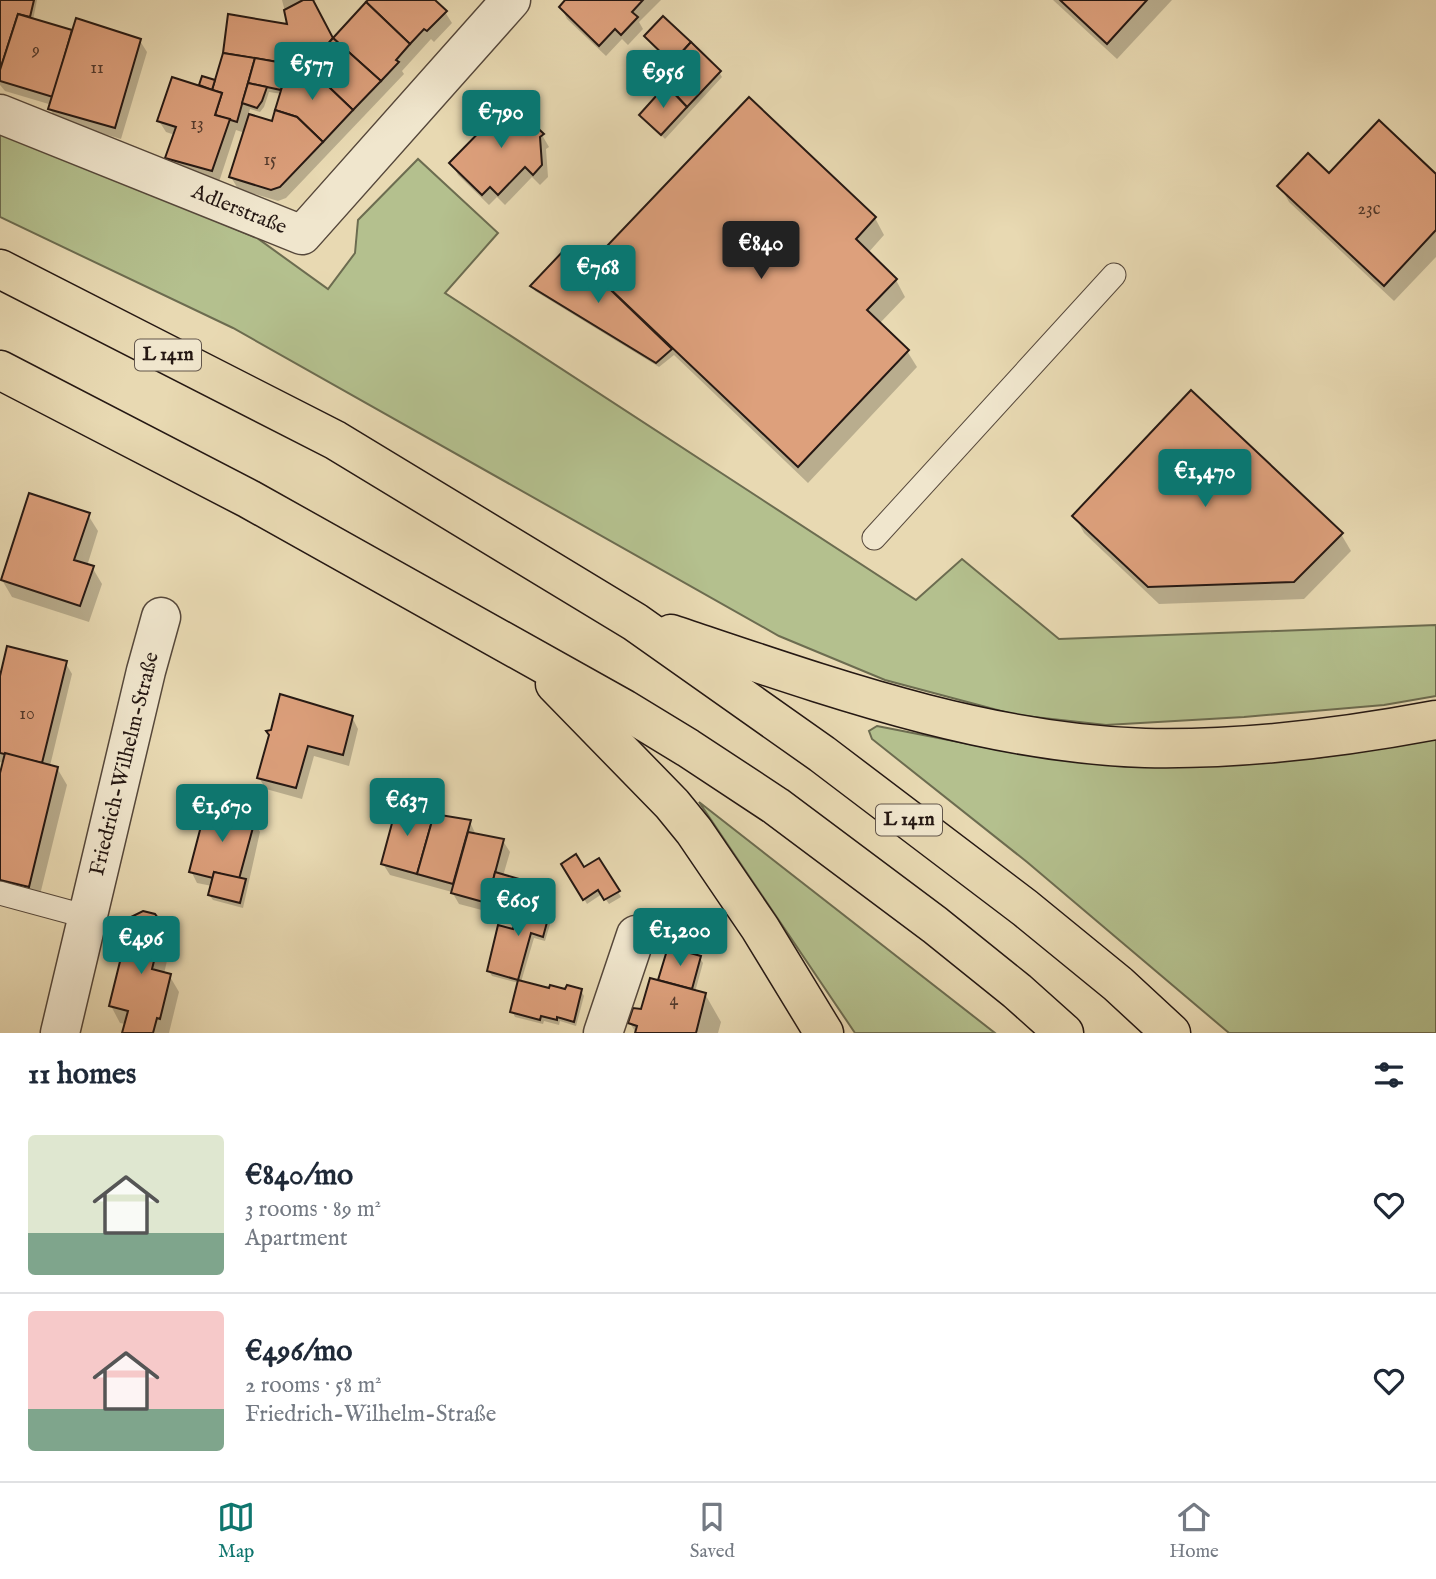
<!DOCTYPE html>
<html lang="en">
<head>
<meta charset="utf-8">
<style>
	body { margin:0; font-family:"IM FELL English",serif; background:#f6f6f7; color:#1f2937; height:100vh; display:flex; flex-direction:column; font-size:26px; white-space:nowrap }
	* { box-sizing:border-box; margin:0 }
	p { font-size:23px; color:#747a83 }
	.icon { flex:none; width:38px; height:38px; fill:none; stroke:currentColor; stroke-width:2; stroke-linecap:round; stroke-linejoin:round }
	.map { position:relative; height:1033px; overflow:hidden }
	.panel { display:flex; flex-direction:column; background:#fff; flex:1 }
	.panel>* { flex:none }
	.price { position:absolute; translate:-50% -60px; padding:0 16px; border-radius:7px; background:#0f766e; color:#fff; font-size:23px; line-height:46px; filter:drop-shadow(0 2px 4px #0008) }
	.price::after { content:''; position:absolute; left:50%; top:42px; width:21px; height:16px; margin-left:-10px; background:inherit; clip-path:polygon(0 0,100% 0,50% 100%) }
	.price.active { background:#222; color:#fff }
	ul { padding:0; list-style:none }
	li { display:flex; align-items:center; gap:21px; height:175px; padding:0 28px }
	li+li { border-top:2px solid #e0e1e3 }
	li span { display:grid; place-items:center; flex:none; width:196px; height:140px; border-radius:7px; color:#555 }
	li>.icon { margin-inline-start:auto }
	span .icon { width:84px; height:84px; fill:#fffc; stroke-width:1 }
	li b { font-size:30px }
	h2 { display:flex; justify-content:space-between; align-items:center; height:84px; padding:0 28px; font-size:30px }
	.menu { display:flex; justify-content:space-around; align-items:center; height:98px; border-top:2px solid #e0e1e3; background:#fff; font-size:19px; color:#747a83 }
	.menu a { display:grid; justify-items:center; gap:4px }
	.menu .active { color:#0f766e }
	.map>svg:first-child { display:block }
	.green { fill:#b4c08e; stroke:#6c6c50; stroke-width:2 }
	.shadow { fill:#0003; fill-rule:evenodd }
	.building { fill:#dda07c; stroke:#251813; stroke-width:2 }
	.lines { fill:none; stroke-linecap:round; stroke-linejoin:round }
	.service-casing { stroke:#56483b; stroke-width:25 }
	.minor-casing { stroke:#56483b; stroke-width:41 }
	.trunk-casing { stroke:#251813; stroke-width:41 }
	.service { stroke:#f0e6cd; stroke-width:23 }
	.minor { stroke:#f0e6cd; stroke-width:38 }
	.trunk { stroke:#e8d9b2; stroke-width:38 }
	.labels { text-anchor:middle; dominant-baseline:central; stroke-width:5; stroke-linejoin:round; paint-order:stroke }
	.number-label { font-size:18px; fill:#533a2d }
	.shield { fill:#f0e6cd; stroke:#62564b; stroke-width:2 }
	.shield-label { font-size:19px; font-weight:bold; fill:#251813 }
	.street-label { font-size:21px; fill:#251813; stroke:#f0e6cd }
</style>
</head>
<body>
<div class="map">
<svg width="1436" height="1033" viewBox="0 0 1436 1033">
	<rect width="100%" height="100%" fill="#e8d9b2"/>
	<filter id="stains"><feTurbulence type="fractalNoise" baseFrequency=".00286" numOctaves="4"/><feColorMatrix values="0 0 0 0 .2 0 0 0 0 .09 0 0 0 0 .02 0 0 0 .5 -.17"/></filter>
	<radialGradient id="worn" r=".72"><stop offset=".6" stop-color="#630" stop-opacity="0"/><stop offset="1" stop-color="#630" stop-opacity=".3"/></radialGradient>
	<g class="green">
		<polygon points="0,130 257,238 328,289 355,253 358,220 418,159 498,233 445,293 916,600 962,559 1059,639 1436,625 1436,696 1384,705 1244,717 1106,725 1016,715 885,680 779,636 233,328 0,217"/>
		<polygon points="877,726 1015,753 1267,761 1317,758 1436,739 1436,1033 1229,1033 1027,862 872,739 869,731"/>
		<polygon points="699,802 995,1033 855,1033"/>
	</g>
	<g class="shadow">
		<polygon points="0,0 37,0 33,20 73,32 140,41 147,52 121,139 57,120 50,109 52,105 5,91 0,85"/>
		<path d="M282 0H316L312 2 333 40 368 2 367 0H432L445 12 452 23 434 42 431 39 402 71 404 74 286 198 278 201 238 189 231 177 245 133 236 130 219 182 173 170 167 158 175 135 166 132 159 121 200 88 203 78 214 81 289 27ZM269 92 282 94 273 123 248 116 250 109 260 112 264 107Z"/>
		<polygon points="568,0 661,0 639,22 643,29 628,45 622,39 606,56 567,19 561,7"/>
		<polygon points="1053,0 1172,0 1117,59"/>
		<polygon points="647,36 719,72 722,77 665,139 641,115 675,97 690,80"/>
		<polygon points="501,96 542,135 549,147 546,149 548,177 540,185 532,177 505,205 497,197 489,205 458,175 452,163 499,115 493,105"/>
		<polygon points="1329,175 1436,176 1436,257 1394,301 1289,202 1280,186"/>
		<polygon points="875,218 884,235 868,253 896,280 905,297 879,324 907,351 917,367 808,483 674,355 659,367 535,291 532,286 594,274 590,267"/>
		<polygon points="88,515 98,531 87,566 92,567 102,584 89,622 12,597 2,580"/>
		<polygon points="1075,516 1341,534 1351,551 1304,599 1159,604 1084,533"/>
		<polygon points="65,662 72,674 50,766 57,768 67,785 38,903 0,894 0,780 4,763 0,762 0,683"/>
		<polygon points="352,717 358,729 349,766 314,756 302,799 266,789 259,778"/>
		<polygon points="434,815 470,822 476,835 503,841 510,852 503,876 524,882 527,888 525,899 551,906 554,911 545,941 534,938 521,982 550,990 581,991 584,996 576,1026 560,1021 559,1025 544,1021 543,1024 515,1017 512,1011 519,983 492,976 489,971 514,931 522,901 498,894 493,913 459,904 452,892 390,875 383,864"/>
		<polygon points="254,821 260,832 243,908 213,900 209,895 212,886 197,883 191,871"/>
		<polygon points="599,861 621,897 609,904 602,894 587,904 564,865 583,869"/>
		<polygon points="161,926 171,943 164,974 169,975 179,992 169,1033 124,1033 126,1024 120,1023 111,1006"/>
		<polygon points="700,958 703,963 695,992 705,994 721,1022 718,1033 636,1033 630,1023 643,1012 662,983 660,980"/>
	</g>
	<g class="building">
		<polygon points="0,0 34,0 30,17 18,14 0,70"/>
		<polygon points="303,0 313,0 333,38 308,67 223,53 228,14 287,24 284,10"/>
		<polygon points="368,0 435,0 447,11 427,31 424,29 410,44 366,2"/>
		<polygon points="565,0 643,0 632,12 638,17 621,35 615,29 599,46 559,7"/>
		<polygon points="1060,0 1147,0 1107,44"/>
		<polygon points="366,2 410,44 396,60 399,62 381,81 333,38"/>
		<polygon points="18,14 72,30 53,97 0,81 0,70"/>
		<polygon points="663,16 691,42 672,63 644,36"/>
		<polygon points="76,18 141,39 115,128 48,109"/>
		<polygon points="333,38 381,81 353,110 308,67"/>
		<polygon points="691,42 721,71 687,107 675,94 689,79 672,63"/>
		<polygon points="223,53 255,58 237,122 215,115 222,93 212,90"/>
		<polygon points="255,58 289,64 281,90 248,83"/>
		<polygon points="289,64 308,67 353,110 323,142 297,117 275,110"/>
		<polygon points="202,76 215,80 212,90 199,85"/>
		<polygon points="172,77 222,93 215,115 230,119 212,171 165,158 176,127 157,121"/>
		<polygon points="248,83 267,87 262,101 257,108 242,103"/>
		<polygon points="666,85 687,107 661,135 639,115"/>
		<polygon points="501,94 544,134 540,137 542,165 533,175 525,167 498,195 490,187 482,195 449,163 499,112 490,104"/>
		<polygon points="749,97 876,217 856,239 897,279 867,310 909,350 798,467 587,267"/>
		<polygon points="275,110 297,117 323,142 280,187 271,190 229,177 249,114 272,121"/>
		<polygon points="1379,120 1436,174 1436,230 1384,286 1277,186 1308,153 1329,173"/>
		<polygon points="567,247 588,268 672,349 656,363 530,286"/>
		<polygon points="1191,390 1343,533 1294,582 1148,587 1072,516"/>
		<polygon points="29,493 90,513 74,560 94,566 80,606 1,580"/>
		<polygon points="7,646 67,661 42,763 0,753 0,676"/>
		<polygon points="280,694 353,716 343,755 308,746 296,788 257,778 269,735 266,731 271,730"/>
		<polygon points="5,753 58,767 29,887 0,880 0,773"/>
		<polygon points="398,801 434,814 417,874 381,864"/>
		<polygon points="206,807 255,820 239,879 214,872 213,878 189,872"/>
		<polygon points="434,814 471,820 453,884 417,874"/>
		<polygon points="468,832 504,839 487,903 451,893"/>
		<polygon points="576,854 584,867 599,858 620,891 604,900 598,890 583,900 561,864"/>
		<polygon points="214,872 246,879 240,903 208,895"/>
		<polygon points="495,872 526,881 522,897 491,889"/>
		<polygon points="522,897 552,904 543,937 531,933 518,980 487,971 498,925 513,929"/>
		<polygon points="143,911 155,914 163,925 152,969 171,974 160,1019 157,1018 153,1033 122,1033 128,1011 109,1006 131,917"/>
		<polygon points="668,947 701,956 692,989 658,980"/>
		<polygon points="650,978 706,993 696,1033 635,1033 637,1026 628,1023 633,1008 641,1009"/>
		<polygon points="518,980 549,988 550,985 565,989 567,985 582,989 574,1022 557,1017 557,1020 541,1016 540,1020 510,1012"/>
	</g>
	<g class="lines">
		<defs>
			<g id="service">
				<polyline points="874,538 1114,275"/>
				<polyline points="0,893 88,917"/>
			</g>
			<g id="minor">
				<polyline points="0,114 302,235 511,0"/>
				<polyline points="60,1033 146,671 161,617"/>
				<polyline points="603,1033 636,935"/>
			</g>
			<g id="trunk">
				<polyline points="0,269 335,440 635,622 822,754 1025,908 1118,984 1171,1033"/>
				<polyline points="0,370 249,499 624,709 688,748 776,806 935,925 1017,991 1064,1033"/>
				<path d="M671 634C824 685 982 743 1145 748 1242 750 1341 738 1436 720"/>
				<polyline points="555,684 672,804 694,831 760,928 824,1033"/>
			</g>
		</defs>
		<use href="#service" class="service-casing"/>
		<use href="#minor" class="minor-casing"/>
		<use href="#trunk" class="trunk-casing"/>
		<use href="#service" class="service"/>
		<use href="#minor" class="minor"/>
		<use href="#trunk" class="trunk"/>
	</g>
	<g class="labels">
		<g class="number-label">
			<text x="36" y="50">9</text>
			<text x="97" y="68">11</text>
			<text x="197" y="124">13</text>
			<text x="270" y="160">15</text>
			<text x="1369" y="209">23c</text>
			<text x="27" y="714">10</text>
			<text x="674" y="1000">4</text>
		</g>
		<g class="shield">
			<rect x="135" y="339.5" width="66" height="31" rx="5"/>
			<rect x="876" y="804.5" width="66" height="31" rx="5"/>
		</g>
		<g class="shield-label">
			<text x="168" y="355">L 141n</text>
			<text x="909" y="820">L 141n</text>
		</g>
		<g class="street-label">
			<text transform="translate(239 210) rotate(22)">Adlerstraße</text>
			<text transform="translate(125 764) rotate(-76)">Friedrich-Wilhelm-Straße</text>
		</g>
	</g>
	<rect width="100%" height="100%" filter="url(#stains)"/>
	<rect width="100%" height="100%" fill="url(#worn)"/>
</svg>
<b class="price" style="left:312px;top:102px">€577</b>
<b class="price" style="left:663px;top:110px">€956</b>
<b class="price" style="left:501px;top:150px">€790</b>
<b class="price active" style="left:761px;top:281px">€840</b>
<b class="price" style="left:598px;top:305px">€768</b>
<b class="price" style="left:1205px;top:509px">€1,470</b>
<b class="price" style="left:407px;top:838px">€637</b>
<b class="price" style="left:222px;top:844px">€1,670</b>
<b class="price" style="left:518px;top:938px">€605</b>
<b class="price" style="left:680px;top:968px">€1,200</b>
<b class="price" style="left:141px;top:976px">€496</b>
</div>
<section class="panel">
<h2>11 homes<svg class="icon" aria-label="filters" viewBox="0 0 24 24"><path d="M4 7h16M4 17h16"/><circle cx="9" cy="7" r="2"/><circle cx="15" cy="17" r="2"/></svg></h2>
<ul>
<li><span style="background:linear-gradient(#dfe7d0 70%,#7fa58c 0)"><svg class="icon" aria-label="home" viewBox="0 0 24 24"><path d="M3 11l9-7 9 7M6 9v11h12V9"/></svg></span><div><b>€840/mo</b><p>3 rooms · 89 m²</p><p>Apartment</p></div><svg class="icon" aria-label="heart" viewBox="0 0 24 24"><path d="M12 20l-8-8c-3-5 5-10 8-4 3-6 11-1 8 4z"/></svg></li>
<li><span style="background:linear-gradient(#f6c9c9 70%,#7fa58c 0)"><svg class="icon" aria-label="home" viewBox="0 0 24 24"><path d="M3 11l9-7 9 7M6 9v11h12V9"/></svg></span><div><b>€496/mo</b><p>2 rooms · 58 m²</p><p>Friedrich-Wilhelm-Straße</p></div><svg class="icon" aria-label="heart" viewBox="0 0 24 24"><path d="M12 20l-8-8c-3-5 5-10 8-4 3-6 11-1 8 4z"/></svg></li>
</ul>
</section>
<nav class="menu">
<a class="active"><svg class="icon" aria-label="map" viewBox="0 0 24 24"><path d="M3 6l6-2 6 2 6-2v14l-6 2-6-2-6 2zM9 4v14M15 6v14"/></svg>Map</a>
<a><svg class="icon" aria-label="saved" viewBox="0 0 24 24"><path d="M7 4h10v16l-5-4-5 4z"/></svg>Saved</a>
<a><svg class="icon" aria-label="home" viewBox="0 0 24 24"><path d="M3 11l9-7 9 7M6 9v11h12V9"/></svg>Home</a>
</nav>
</body>
</html>
